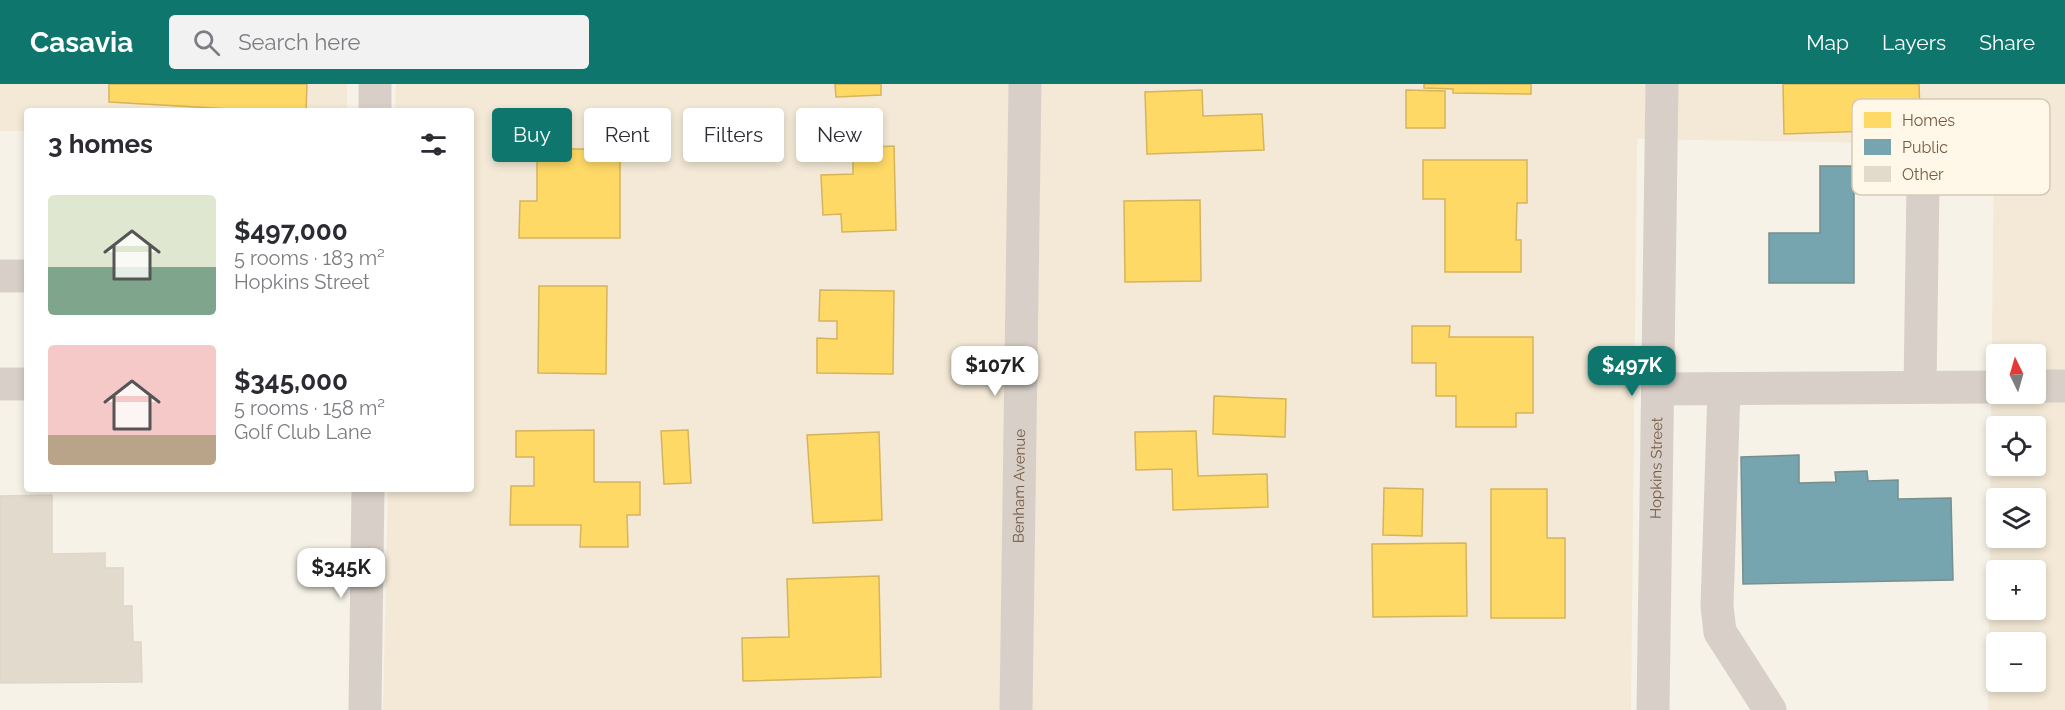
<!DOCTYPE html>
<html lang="en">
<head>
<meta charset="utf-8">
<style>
	body { margin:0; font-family:Raleway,sans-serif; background:#f2f2f3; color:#2b2b33; height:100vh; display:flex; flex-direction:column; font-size:22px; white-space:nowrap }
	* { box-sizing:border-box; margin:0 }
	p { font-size:20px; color:#7c7c81 }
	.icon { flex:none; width:33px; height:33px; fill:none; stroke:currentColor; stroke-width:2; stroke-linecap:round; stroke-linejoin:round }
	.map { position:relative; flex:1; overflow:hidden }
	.panel { position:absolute; left:24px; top:24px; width:450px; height:384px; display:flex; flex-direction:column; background:#fff; border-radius:6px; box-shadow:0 3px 9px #0003 }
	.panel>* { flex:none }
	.banner { position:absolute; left:492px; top:24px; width:570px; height:54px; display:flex; gap:12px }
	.needle { width:39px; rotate:355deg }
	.buttons { position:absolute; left:1986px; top:260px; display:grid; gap:12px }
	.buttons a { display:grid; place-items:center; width:60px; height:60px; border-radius:6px; background:#fff; box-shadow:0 3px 9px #0003; font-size:30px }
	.price { position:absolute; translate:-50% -51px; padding:0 14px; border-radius:12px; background:#fff; color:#222; font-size:20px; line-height:39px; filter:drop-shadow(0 2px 3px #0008) }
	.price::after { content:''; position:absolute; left:50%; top:36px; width:18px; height:14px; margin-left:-9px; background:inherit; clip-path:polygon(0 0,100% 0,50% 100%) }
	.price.selected { background:#0f766e; color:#fff }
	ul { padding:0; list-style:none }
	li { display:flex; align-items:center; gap:18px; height:150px; padding:0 24px }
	li span { display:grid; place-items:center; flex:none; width:168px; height:120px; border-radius:6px; color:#555 }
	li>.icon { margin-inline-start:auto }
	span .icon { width:72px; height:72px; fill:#fffc; stroke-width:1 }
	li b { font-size:26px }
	h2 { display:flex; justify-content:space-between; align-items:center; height:72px; padding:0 24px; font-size:26px }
	.chip { padding:0 21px; border-radius:6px; background:#fff; box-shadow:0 3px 9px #0003; font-size:21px; line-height:54px }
	.chip.selected { background:#0f766e; color:#fff }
	header { display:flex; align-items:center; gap:36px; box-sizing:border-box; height:84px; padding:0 30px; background:#0f766e; color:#fff }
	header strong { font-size:28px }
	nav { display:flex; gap:33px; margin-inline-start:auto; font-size:21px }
	.search { width:420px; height:54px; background:#f2f2f3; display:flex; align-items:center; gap:15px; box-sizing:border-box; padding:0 21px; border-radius:6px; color:#7c7c81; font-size:22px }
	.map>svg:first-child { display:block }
	.residential { fill:#f3e9d6; fill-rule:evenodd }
	.homes { fill:#ffd966; stroke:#d6b45c; stroke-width:1.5 }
	.public { fill:#76a5af; stroke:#768f8f; stroke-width:1.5 }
	.building { fill:#e3dace; stroke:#e0d5c9; stroke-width:1.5 }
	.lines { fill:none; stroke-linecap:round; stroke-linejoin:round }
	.minor { stroke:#d8d0c8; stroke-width:33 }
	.labels { text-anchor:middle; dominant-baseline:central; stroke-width:6; stroke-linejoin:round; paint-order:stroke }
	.street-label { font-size:15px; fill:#765c45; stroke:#fff8e8 }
	.key { fill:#fff8e8; stroke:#d6c9b7; stroke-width:1.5 }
	.key-label { font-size:16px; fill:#765c45 }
</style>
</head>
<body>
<header>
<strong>Casavia</strong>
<div class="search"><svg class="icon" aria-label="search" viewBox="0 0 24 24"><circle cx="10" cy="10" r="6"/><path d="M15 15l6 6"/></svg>Search here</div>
<nav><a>Map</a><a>Layers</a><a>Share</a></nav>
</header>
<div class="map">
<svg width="2065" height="626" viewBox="0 0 2065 626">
	<rect width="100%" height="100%" fill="#f7f2e7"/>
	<g class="residential">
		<polygon points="0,0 347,0 347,27 27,27 27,47 0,47"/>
		<path d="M396 0H2065V626H1988L1994 61 1637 55 1631 626H383L388 405H471V27H395ZM1996 270H2036V309H1996ZM1996 342H2036V381H1996ZM1996 414H2036V453H1996ZM1996 486H2036V525H1996ZM1996 558H2036V597H1996Z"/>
	</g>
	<g class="homes">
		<polygon points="109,0 307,0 306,27 263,27 109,18"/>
		<polygon points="835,0 881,0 881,11 836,13"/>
		<polygon points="1424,0 1531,0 1531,10 1453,9 1453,5 1424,4"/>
		<polygon points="1783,0 1919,0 1920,30 1868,32 1869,47 1784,50"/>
		<polygon points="1202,6 1203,32 1262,30 1264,66 1147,70 1145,8"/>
		<polygon points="1406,6 1445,7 1445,44 1406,44"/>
		<polygon points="894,62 896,146 842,148 841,130 823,131 821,91 853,90 853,64"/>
		<polygon points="537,65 620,65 620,154 519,154 520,117 537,117"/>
		<polygon points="1423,76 1527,76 1527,119 1517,119 1516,156 1521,156 1521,188 1445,188 1445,115 1423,115"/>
		<polygon points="1200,116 1201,197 1125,198 1124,117"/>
		<polygon points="539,202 607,202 606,290 538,289"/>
		<polygon points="820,206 894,207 893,290 817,289 817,254 837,255 837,237 819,237"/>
		<polygon points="1412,242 1450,242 1449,253 1533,253 1533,329 1516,329 1516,343 1456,343 1456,312 1436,312 1436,279 1412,279"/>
		<polygon points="1214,312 1286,315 1285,353 1213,350"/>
		<polygon points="594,346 594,398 640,398 640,431 627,431 628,463 580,463 581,441 510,441 511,402 534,402 534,373 516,373 516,347"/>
		<polygon points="688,346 691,399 664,400 661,347"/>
		<polygon points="1196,347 1198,392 1267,390 1268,423 1173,426 1172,385 1136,386 1135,348"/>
		<polygon points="879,348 882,436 813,439 807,351"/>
		<polygon points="1384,404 1423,405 1422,452 1383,451"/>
		<polygon points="1491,405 1547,405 1547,454 1565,454 1565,534 1491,534"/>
		<polygon points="1466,459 1467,532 1373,533 1372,460"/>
		<polygon points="879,492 881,593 743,597 742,554 789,553 787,495"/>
	</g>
	<g class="public">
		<polygon points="1820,82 1854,82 1854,199 1769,199 1769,149 1820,149"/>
		<polygon points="1799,371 1799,399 1836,398 1835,388 1867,387 1868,397 1898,396 1898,415 1951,414 1953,496 1743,500 1741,373"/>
	</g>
	<polygon class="building" points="52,411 52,470 105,469 105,484 123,484 123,522 132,522 133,558 141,558 142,598 0,599 0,412"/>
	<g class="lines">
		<g class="minor">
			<polyline points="375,27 375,0"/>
			<polyline points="0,192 27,192"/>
			<polyline points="0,300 27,300"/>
			<polyline points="2036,302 2065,302"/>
			<polyline points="1920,303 1923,101"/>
			<polyline points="1658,305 1996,303"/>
			<polyline points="1724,305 1717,522 1720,548 1770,626"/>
			<polyline points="365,626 368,405"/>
			<path id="s1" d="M1016 626 1025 0"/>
			<path id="s2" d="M1653 626 1662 0"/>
		</g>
	</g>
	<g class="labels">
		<g class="street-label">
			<text stroke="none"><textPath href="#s2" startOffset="242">Hopkins Street</textPath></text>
			<text stroke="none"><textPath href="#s1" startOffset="224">Benham Avenue</textPath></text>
		</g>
	</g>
	<rect x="1852" y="15" width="198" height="96" rx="9" class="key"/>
	<rect x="1864" y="28" width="27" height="16" fill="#ffd966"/>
	<rect x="1864" y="55" width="27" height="16" fill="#76a5af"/>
	<rect x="1864" y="82" width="27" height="16" fill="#e3dace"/>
	<g class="key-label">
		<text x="1902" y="42">Homes</text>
		<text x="1902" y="69">Public</text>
		<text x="1902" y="96">Other</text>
	</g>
</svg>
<div class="buttons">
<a><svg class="needle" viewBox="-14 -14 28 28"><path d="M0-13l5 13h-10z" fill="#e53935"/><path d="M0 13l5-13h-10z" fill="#7c7c81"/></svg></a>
<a><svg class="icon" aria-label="locate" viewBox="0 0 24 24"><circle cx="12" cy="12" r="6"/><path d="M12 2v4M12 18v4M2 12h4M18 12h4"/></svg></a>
<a><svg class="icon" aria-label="layers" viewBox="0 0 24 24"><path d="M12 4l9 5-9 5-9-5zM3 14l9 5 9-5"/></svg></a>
<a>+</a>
<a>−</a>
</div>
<b class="price" style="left:995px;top:313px">$107K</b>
<b class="price selected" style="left:1632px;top:313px">$497K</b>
<b class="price" style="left:341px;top:515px">$345K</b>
<div class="banner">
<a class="chip selected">Buy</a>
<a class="chip">Rent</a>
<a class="chip">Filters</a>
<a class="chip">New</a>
</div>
<section class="panel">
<h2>3 homes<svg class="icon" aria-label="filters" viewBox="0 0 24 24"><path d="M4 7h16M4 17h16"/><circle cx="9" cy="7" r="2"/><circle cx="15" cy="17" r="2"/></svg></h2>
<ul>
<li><span style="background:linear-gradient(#dfe7d0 60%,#7fa58c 0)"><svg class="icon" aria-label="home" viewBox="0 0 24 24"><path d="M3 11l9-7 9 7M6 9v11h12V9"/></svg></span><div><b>$497,000</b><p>5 rooms · 183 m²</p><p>Hopkins Street</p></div></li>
<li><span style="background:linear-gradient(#f6c9c9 75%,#b9a48a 0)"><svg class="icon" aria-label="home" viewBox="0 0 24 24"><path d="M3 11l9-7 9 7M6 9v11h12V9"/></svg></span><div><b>$345,000</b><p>5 rooms · 158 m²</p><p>Golf Club Lane</p></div></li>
</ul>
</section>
</div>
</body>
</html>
